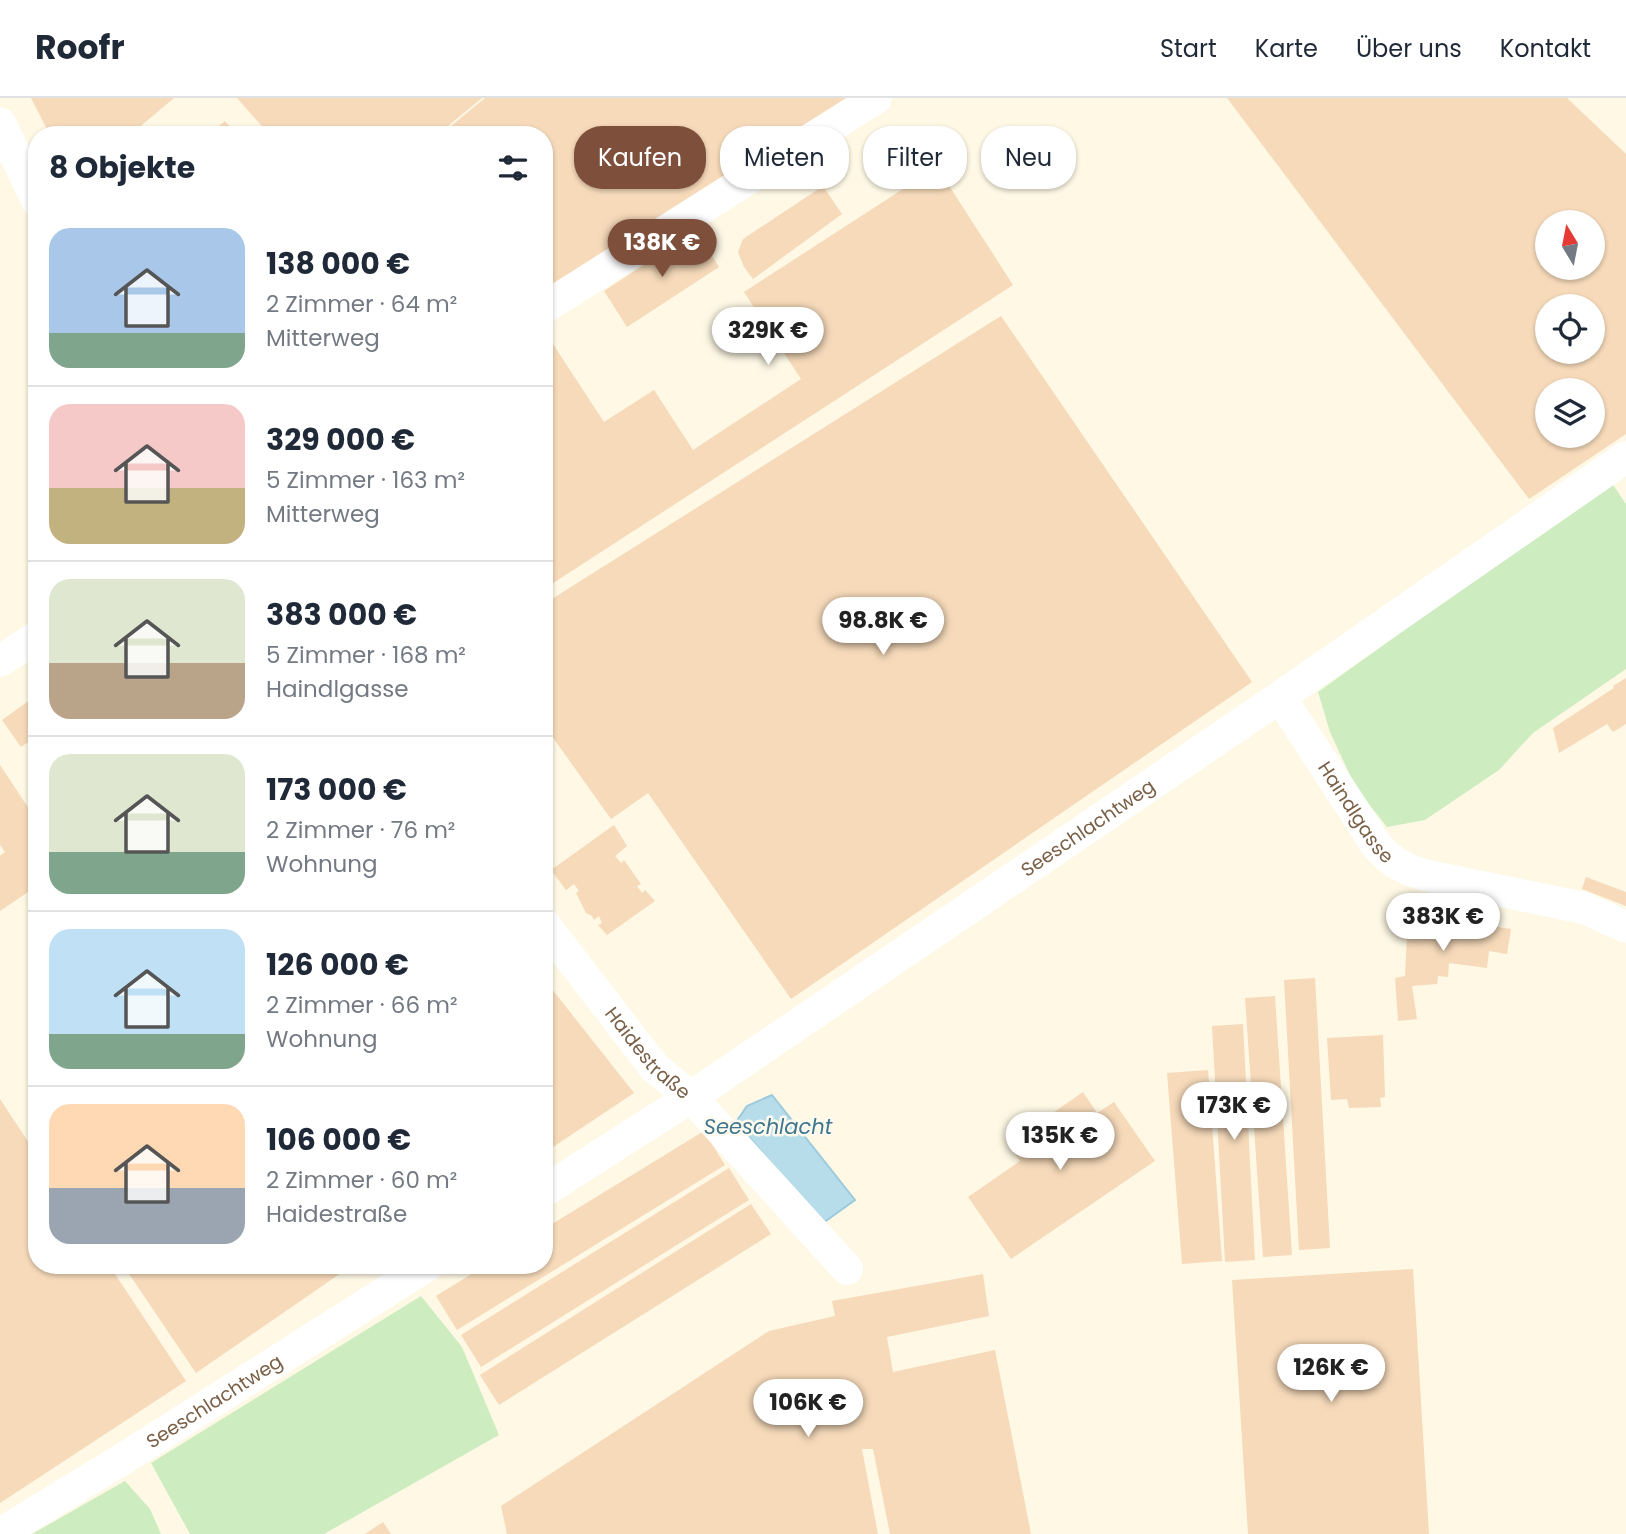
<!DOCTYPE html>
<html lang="de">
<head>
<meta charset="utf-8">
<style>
	body { margin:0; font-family:Poppins,sans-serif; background:#f6f6f7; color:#1f2937; height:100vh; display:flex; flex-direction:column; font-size:26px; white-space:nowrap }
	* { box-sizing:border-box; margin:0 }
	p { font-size:23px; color:#747a83 }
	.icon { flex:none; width:38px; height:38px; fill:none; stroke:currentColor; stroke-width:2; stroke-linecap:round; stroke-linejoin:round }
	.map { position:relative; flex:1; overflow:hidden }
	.side { position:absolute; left:28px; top:28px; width:525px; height:1148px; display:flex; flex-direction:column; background:#fff; border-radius:28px; box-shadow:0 2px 5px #0004 }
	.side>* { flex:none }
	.guide { position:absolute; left:574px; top:28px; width:665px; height:63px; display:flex; gap:14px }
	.needle { width:46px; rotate:350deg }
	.controls { position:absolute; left:1535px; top:112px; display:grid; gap:14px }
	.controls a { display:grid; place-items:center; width:70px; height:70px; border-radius:50%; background:#fff; box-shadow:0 2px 5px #0004; font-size:35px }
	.price { position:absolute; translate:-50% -60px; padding:0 16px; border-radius:24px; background:#fff; color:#222; font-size:23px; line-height:46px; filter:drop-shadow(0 2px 4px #0008) }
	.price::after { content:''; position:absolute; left:50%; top:42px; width:21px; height:16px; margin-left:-10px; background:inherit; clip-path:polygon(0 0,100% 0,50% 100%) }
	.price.selected { background:#7e503b; color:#fff }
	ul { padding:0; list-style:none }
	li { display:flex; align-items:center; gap:21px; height:175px; padding:0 21px }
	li+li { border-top:2px solid #e0e1e3 }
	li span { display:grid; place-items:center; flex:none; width:196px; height:140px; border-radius:21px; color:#555 }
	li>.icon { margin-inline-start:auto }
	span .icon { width:84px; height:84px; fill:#fffc; stroke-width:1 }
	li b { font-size:30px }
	h2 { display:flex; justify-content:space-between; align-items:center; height:84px; padding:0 21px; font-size:30px }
	.tag { padding:0 24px; border-radius:28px; background:#fff; box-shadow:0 2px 5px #0004; font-size:24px; line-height:63px }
	.tag.selected { background:#7e503b; color:#fff }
	header { display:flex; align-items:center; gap:42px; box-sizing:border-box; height:98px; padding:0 35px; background:#fff; border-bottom:2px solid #e0e1e3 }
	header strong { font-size:33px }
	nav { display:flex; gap:38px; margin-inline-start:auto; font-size:24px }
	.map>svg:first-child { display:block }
	.green { fill:#cdedc1 }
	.water { fill:#b7dcea; stroke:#9ccadd; stroke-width:2 }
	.building { fill:#f6daba; fill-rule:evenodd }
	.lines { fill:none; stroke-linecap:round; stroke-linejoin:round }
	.minor { stroke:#fff; stroke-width:32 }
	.labels { text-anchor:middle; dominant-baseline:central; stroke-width:5; stroke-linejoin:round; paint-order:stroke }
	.street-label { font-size:19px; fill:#7a6047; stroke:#fffaed }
	.water-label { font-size:21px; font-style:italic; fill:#3e778f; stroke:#fffaed }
</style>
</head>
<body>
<header>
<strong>Roofr</strong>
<nav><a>Start</a><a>Karte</a><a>Über uns</a><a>Kontakt</a></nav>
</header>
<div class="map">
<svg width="1626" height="1436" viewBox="0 0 1626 1436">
	<rect width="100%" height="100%" fill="#fef8e5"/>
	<g class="green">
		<polygon points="1611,384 1626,406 1626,571 1533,635 1499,672 1425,722 1387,729 1356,690 1330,634 1318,594"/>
		<polygon points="421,1198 462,1249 499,1337 324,1436 190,1436 151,1365"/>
		<polygon points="125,1383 150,1411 161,1436 32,1436"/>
	</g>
	<polygon class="water" points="772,997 855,1102 823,1125 736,1024 747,1008"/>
	<g class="building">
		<polygon points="31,0 174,0 130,37 50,37"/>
		<polygon points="237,0 482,0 437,37 265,37 268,35"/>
		<polygon points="485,0 855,0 544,199 544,37 440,37"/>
		<path d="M1227 0H1567L1626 56V336L1529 401ZM1547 124H1592V170H1547ZM1547 208H1592V254H1547ZM1547 292H1592V338H1547Z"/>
		<polygon points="225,23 237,37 208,37"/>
		<polygon points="937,69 1013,187 544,491 544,243 549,240 604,324 654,292 693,352 801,281 744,194"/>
		<polygon points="823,88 842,116 753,181 744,169 738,154 743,141"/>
		<polygon points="696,133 719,169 627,229 604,193"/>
		<polygon points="1001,218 1252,584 791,901 648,695 611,721 544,627 544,506"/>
		<polygon points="1626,580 1626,626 1613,634 1607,626 1559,655 1553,630 1614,590 1613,588"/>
		<polygon points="37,597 37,638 21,649 2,622"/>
		<polygon points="0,667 37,723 37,788 0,813 0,758 5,754 0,747"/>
		<polygon points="614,727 627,748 615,758 621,765 624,762 641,786 637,788 642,795 645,792 655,803 607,837 598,827 602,825 599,818 594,822 592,818 586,815 576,795 579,793 574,786 566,792 551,772"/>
		<polygon points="1586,779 1626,794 1626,808 1582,791"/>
		<polygon points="1408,815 1511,831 1507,856 1489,853 1487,870 1449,865 1448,879 1438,878 1437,886 1412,888 1417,921 1398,923 1395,880 1405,878"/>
		<polygon points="1315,880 1330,1150 1299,1152 1284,882"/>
		<polygon points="544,881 634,995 544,1055"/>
		<polygon points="1275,898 1292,1157 1263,1159 1245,900"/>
		<polygon points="1243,926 1255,1162 1225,1164 1212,928"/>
		<polygon points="1383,937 1385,999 1380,1000 1381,1009 1349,1010 1347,1001 1331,1002 1327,940"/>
		<polygon points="1208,972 1222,1163 1182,1166 1167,975"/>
		<polygon points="1083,994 1097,1015 1114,1004 1155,1063 1011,1161 968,1099 1020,1063 1008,1046"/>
		<polygon points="0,1001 37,1057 37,1167 109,1167 186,1283 0,1405"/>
		<polygon points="704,1033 725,1067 457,1232 436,1198 486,1167 544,1167 544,1131"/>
		<polygon points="729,1070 749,1102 481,1269 461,1237"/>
		<polygon points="751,1106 771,1136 499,1307 480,1277"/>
		<polygon points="123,1167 336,1167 341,1175 196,1275"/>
		<polygon points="356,1167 376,1167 362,1176"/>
		<polygon points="1413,1171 1429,1436 1248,1436 1232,1182"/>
		<polygon points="983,1176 989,1218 887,1239 893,1274 995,1252 1031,1436 890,1436 873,1351 862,1351 878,1436 507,1436 501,1408 769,1233 835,1218 832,1203"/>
		<polygon points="383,1424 391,1436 365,1436"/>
	</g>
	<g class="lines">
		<g class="minor">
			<polyline points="0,25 37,102"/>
			<polyline points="544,210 876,0"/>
			<polyline points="0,563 37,539"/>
			<path id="s1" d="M1280 599 1377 748C1394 767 1408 773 1433 779L1584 810 1626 829"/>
			<path id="s2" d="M544 826 655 970 691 999 847 1171"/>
			<path id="s3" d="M544 1093 691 999 1280 599 1626 359"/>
			<path id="s4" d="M0 1436 126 1359 428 1167"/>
		</g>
	</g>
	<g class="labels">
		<g class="street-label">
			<text stroke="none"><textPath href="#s1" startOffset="138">Haindlgasse</textPath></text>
			<text stroke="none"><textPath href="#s3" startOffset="654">Seeschlachtweg</textPath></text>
			<text stroke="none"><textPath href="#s2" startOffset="166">Haidestraße</textPath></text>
			<text stroke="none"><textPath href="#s4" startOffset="252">Seeschlachtweg</textPath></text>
		</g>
		<g class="water-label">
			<text x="768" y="1028">Seeschlacht</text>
		</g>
	</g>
</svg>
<div class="controls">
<a><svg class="needle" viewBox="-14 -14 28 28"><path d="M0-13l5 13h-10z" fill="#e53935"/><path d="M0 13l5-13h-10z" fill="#747a83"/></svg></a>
<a><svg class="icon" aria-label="locate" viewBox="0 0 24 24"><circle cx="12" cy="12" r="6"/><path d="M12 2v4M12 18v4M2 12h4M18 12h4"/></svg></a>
<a><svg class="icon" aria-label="layers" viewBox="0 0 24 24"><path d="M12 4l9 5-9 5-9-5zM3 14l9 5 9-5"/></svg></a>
</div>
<b class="price selected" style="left:662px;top:181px">138K €</b>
<b class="price" style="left:768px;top:269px">329K €</b>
<b class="price" style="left:883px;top:559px">98.8K €</b>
<b class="price" style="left:1443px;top:855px">383K €</b>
<b class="price" style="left:1234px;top:1044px">173K €</b>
<b class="price" style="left:1060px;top:1074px">135K €</b>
<b class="price" style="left:1331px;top:1306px">126K €</b>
<b class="price" style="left:808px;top:1341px">106K €</b>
<div class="guide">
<a class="tag selected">Kaufen</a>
<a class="tag">Mieten</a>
<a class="tag">Filter</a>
<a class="tag">Neu</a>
</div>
<section class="side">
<h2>8 Objekte<svg class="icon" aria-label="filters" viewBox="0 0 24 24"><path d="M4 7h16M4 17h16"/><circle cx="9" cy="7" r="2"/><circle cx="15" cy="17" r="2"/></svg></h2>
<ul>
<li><span style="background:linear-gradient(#a9c7e8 75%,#7fa58c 0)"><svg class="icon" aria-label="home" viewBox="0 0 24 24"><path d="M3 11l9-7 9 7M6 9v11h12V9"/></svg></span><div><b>138 000 €</b><p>2 Zimmer · 64 m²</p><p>Mitterweg</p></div></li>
<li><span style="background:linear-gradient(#f6c9c9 60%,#c2b280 0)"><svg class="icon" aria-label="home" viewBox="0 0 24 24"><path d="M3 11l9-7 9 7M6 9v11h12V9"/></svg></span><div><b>329 000 €</b><p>5 Zimmer · 163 m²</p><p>Mitterweg</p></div></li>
<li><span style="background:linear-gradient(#dfe7d0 60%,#b9a48a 0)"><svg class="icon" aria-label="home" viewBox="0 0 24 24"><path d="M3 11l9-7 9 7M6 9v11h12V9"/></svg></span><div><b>383 000 €</b><p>5 Zimmer · 168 m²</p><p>Haindlgasse</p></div></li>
<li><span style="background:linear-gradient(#dfe7d0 70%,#7fa58c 0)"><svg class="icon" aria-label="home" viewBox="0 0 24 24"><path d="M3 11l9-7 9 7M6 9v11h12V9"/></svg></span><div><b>173 000 €</b><p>2 Zimmer · 76 m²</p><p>Wohnung</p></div></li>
<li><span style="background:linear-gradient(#bfe0f5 75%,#7fa58c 0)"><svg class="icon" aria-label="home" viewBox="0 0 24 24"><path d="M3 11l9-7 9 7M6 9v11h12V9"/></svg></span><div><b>126 000 €</b><p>2 Zimmer · 66 m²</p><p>Wohnung</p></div></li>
<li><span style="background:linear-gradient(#ffd9b3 60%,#9aa5b1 0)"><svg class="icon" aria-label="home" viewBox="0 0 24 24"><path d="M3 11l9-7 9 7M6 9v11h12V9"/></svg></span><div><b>106 000 €</b><p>2 Zimmer · 60 m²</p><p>Haidestraße</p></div></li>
</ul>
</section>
</div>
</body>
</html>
